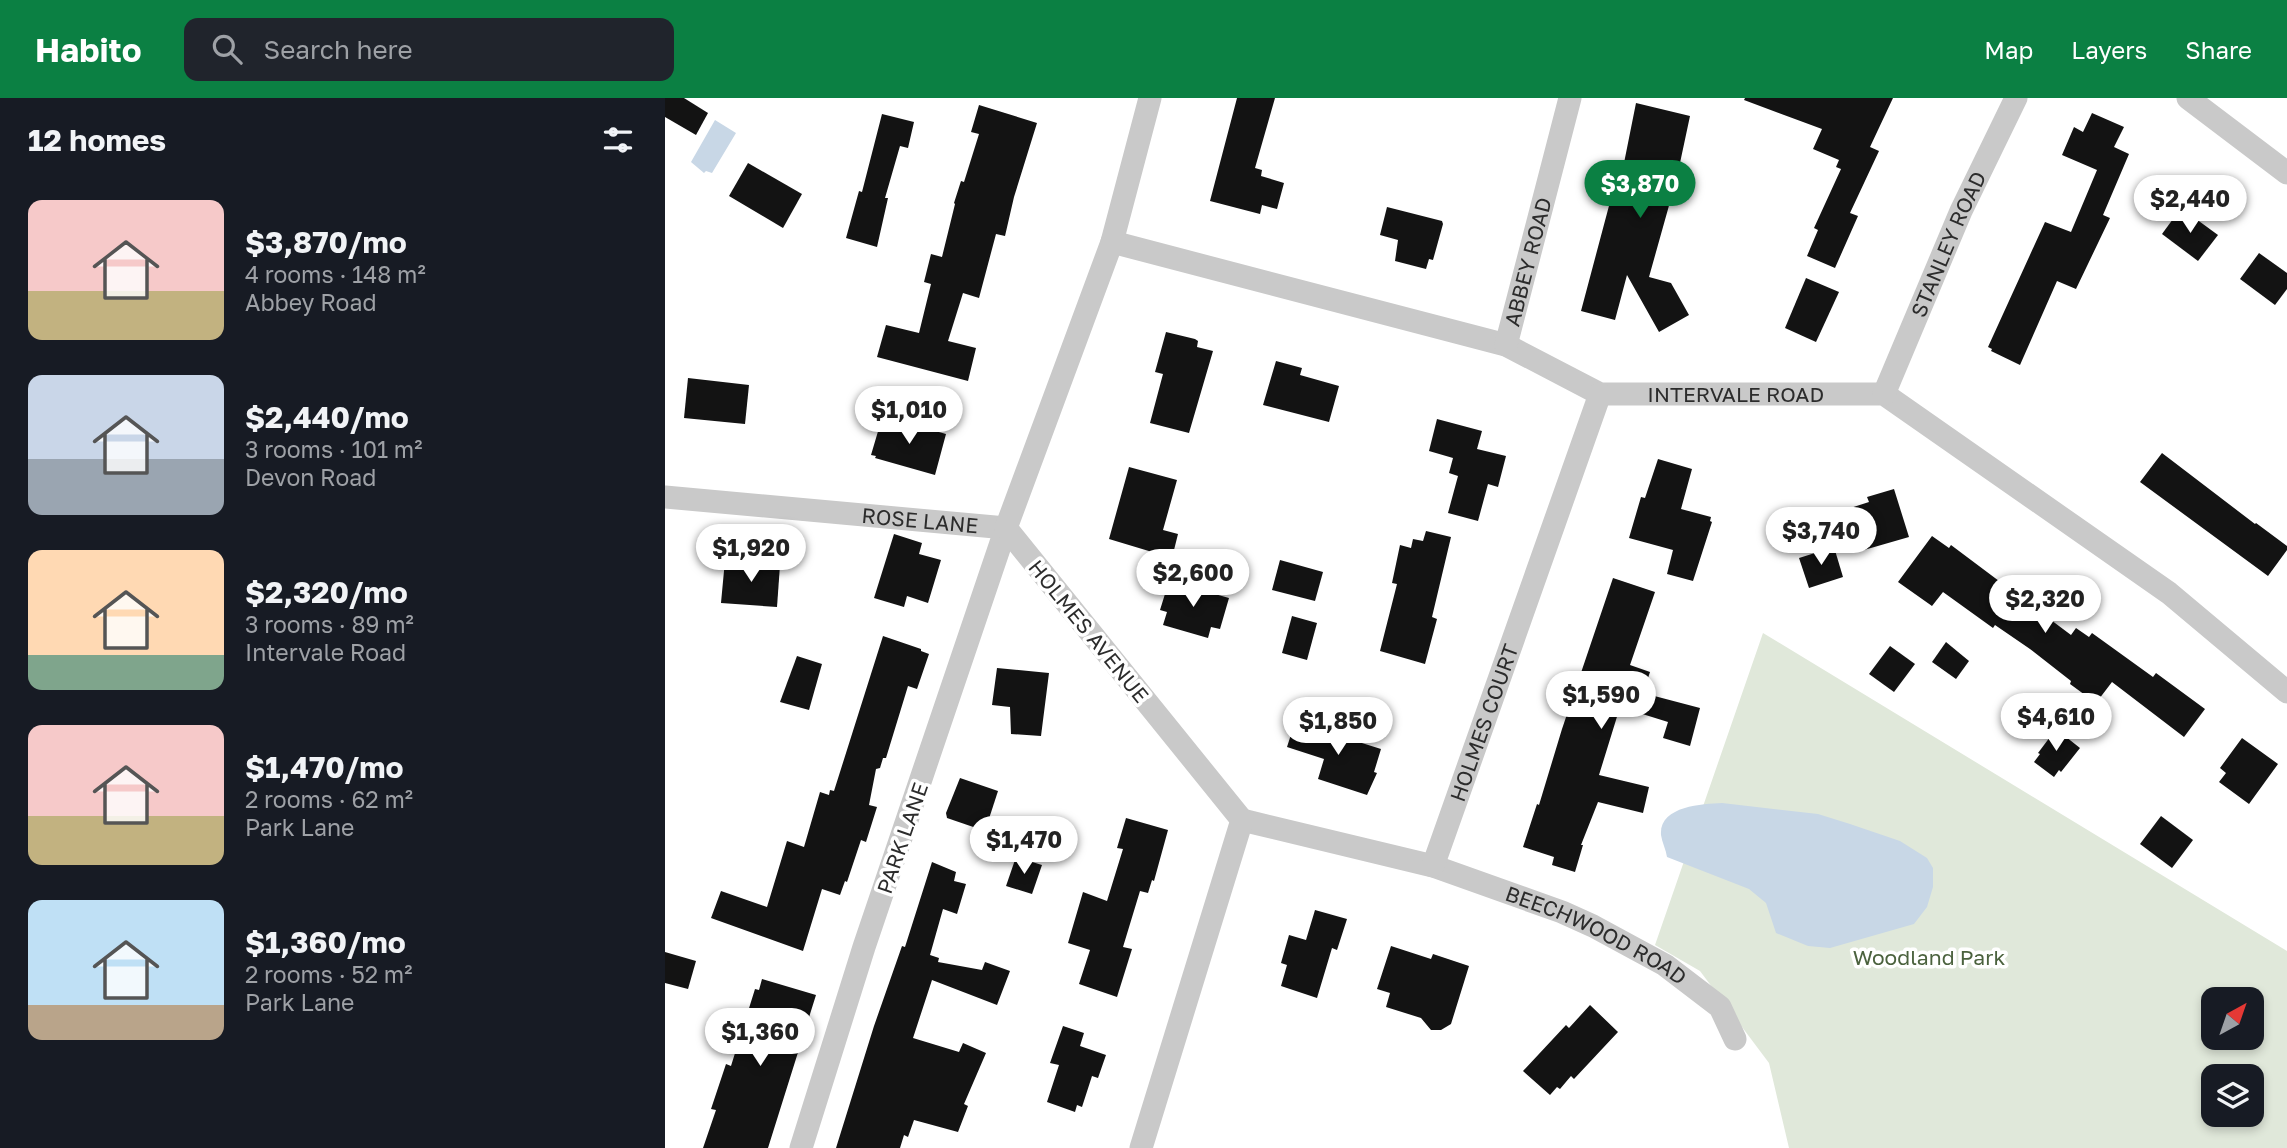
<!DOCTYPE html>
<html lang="en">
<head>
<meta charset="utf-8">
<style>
	body { margin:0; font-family:"Golos Text",sans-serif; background:#20242c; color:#f1f3f6; height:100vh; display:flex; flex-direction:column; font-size:26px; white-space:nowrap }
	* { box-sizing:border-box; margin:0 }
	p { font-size:23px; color:#9ea1a6 }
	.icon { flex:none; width:38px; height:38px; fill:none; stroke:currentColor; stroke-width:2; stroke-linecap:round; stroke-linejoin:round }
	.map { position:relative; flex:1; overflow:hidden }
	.sheet { display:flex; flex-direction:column; background:#171b24; width:665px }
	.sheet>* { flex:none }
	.needle { width:46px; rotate:40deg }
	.buttons { position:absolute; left:1536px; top:889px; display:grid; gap:14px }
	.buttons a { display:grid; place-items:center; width:63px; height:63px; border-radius:14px; background:#171b24; box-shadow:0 4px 10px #0003; font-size:35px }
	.price { position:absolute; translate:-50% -60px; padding:0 16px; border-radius:24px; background:#fff; color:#222; font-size:23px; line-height:46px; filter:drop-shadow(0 2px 4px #0008) }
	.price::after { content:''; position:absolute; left:50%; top:42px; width:21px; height:16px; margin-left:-10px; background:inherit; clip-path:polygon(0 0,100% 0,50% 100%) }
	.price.selected { background:#0b8043; color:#fff }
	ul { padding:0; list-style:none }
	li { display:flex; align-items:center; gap:21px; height:175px; padding:0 28px }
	li span { display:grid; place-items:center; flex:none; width:196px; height:140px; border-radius:14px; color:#555 }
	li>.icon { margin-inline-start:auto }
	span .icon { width:84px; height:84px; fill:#fffc; stroke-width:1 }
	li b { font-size:30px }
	h2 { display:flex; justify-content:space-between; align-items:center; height:84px; padding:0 28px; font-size:30px }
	header { display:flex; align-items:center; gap:42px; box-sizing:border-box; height:98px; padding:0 35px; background:#0b8043; color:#fff }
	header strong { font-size:33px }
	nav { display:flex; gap:38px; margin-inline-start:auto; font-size:24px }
	.search { width:490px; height:63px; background:#20242c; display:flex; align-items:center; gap:18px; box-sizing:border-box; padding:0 24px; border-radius:14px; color:#9ea1a6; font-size:26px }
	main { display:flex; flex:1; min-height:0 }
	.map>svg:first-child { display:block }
	.green { fill:#e0e8da; fill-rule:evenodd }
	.water { fill:#c8d7e6 }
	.building { fill:#131313 }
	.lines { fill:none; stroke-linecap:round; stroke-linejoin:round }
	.minor { stroke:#c9c9c9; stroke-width:23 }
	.labels { text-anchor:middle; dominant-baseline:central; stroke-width:7; stroke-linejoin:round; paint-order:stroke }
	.street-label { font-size:21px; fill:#2c2c2c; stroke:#fff }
	.park-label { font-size:21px; fill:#4b623e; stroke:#fff }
</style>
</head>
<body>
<header>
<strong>Habito</strong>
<div class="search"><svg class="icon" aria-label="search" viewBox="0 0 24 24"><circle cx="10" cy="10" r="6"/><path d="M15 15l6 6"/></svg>Search here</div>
<nav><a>Map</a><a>Layers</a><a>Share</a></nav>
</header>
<main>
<section class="sheet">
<h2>12 homes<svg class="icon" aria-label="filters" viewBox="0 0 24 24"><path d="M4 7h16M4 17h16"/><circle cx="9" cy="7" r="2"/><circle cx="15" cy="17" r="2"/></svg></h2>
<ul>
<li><span style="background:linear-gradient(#f6c9c9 65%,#c2b280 0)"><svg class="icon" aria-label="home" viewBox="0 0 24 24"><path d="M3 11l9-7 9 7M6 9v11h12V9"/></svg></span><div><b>$3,870/mo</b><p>4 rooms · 148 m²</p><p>Abbey Road</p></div></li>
<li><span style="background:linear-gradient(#c9d6e8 60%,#9aa5b1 0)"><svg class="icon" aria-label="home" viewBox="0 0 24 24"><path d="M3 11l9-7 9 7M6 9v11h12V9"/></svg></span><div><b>$2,440/mo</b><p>3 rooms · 101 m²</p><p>Devon Road</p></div></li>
<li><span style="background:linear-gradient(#ffd9b3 75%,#7fa58c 0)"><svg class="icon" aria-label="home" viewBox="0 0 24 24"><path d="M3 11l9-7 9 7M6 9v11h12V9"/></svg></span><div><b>$2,320/mo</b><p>3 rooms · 89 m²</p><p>Intervale Road</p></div></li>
<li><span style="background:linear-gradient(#f6c9c9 65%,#c2b280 0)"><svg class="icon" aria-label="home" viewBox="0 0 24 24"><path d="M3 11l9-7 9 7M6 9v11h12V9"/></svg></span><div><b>$1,470/mo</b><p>2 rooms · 62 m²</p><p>Park Lane</p></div></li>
<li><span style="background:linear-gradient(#bfe0f5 75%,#b9a48a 0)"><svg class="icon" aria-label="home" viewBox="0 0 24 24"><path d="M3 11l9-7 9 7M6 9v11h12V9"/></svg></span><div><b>$1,360/mo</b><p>2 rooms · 52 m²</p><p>Park Lane</p></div></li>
</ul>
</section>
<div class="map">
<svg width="1622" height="1050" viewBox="0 0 1622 1050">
	<rect width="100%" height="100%" fill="#fff"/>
	<path class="green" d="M1098 535 1622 853V1050H1124L1104 965 1035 873 990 847ZM1549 901H1587V940H1549ZM1549 978H1587V1017H1549Z"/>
	<g class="water">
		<polygon points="50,22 71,35 47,75 41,73 39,75 26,64"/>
		<path d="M1057 705 1153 716 1185 726 1235 743 1262 760 1268 770V789L1262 809 1249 826 1165 850 1143 848 1111 835 1101 805 1084 791 1002 759C1001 752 997 744 996 737 994 708 1037 706 1057 705Z"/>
	</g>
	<g class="building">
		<polygon points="0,0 19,0 43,15 31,37 0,19"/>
		<polygon points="572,0 610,0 590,70 597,72 596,78 619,85 612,111 597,107 595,116 545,103"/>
		<polygon points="1080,0 1228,0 1205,49 1214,53 1185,115 1193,118 1170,170 1142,158 1153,132 1149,130 1176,71 1171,69 1174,62 1148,51 1157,31 1079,2"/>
		<polygon points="971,5 1025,18 1012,79 984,179 1006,185 1024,217 994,234 962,177 950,222 916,213 949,89 953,79 956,80"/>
		<polygon points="314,7 372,25 349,99 340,138 331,136 314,200 298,195 283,243 311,250 303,283 212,259 221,227 254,235 266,186 259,184 266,156 277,159 290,106 289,105 296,83 299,84 314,36 306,34"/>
		<polygon points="1427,15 1459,29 1449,49 1464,56 1438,117 1445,120 1411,191 1392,183 1355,267 1326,253 1327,251 1323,249 1380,124 1406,134 1432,72 1397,57 1409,29 1418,34"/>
		<polygon points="217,16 249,24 243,50 235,48 220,100 223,100 212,149 181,140 194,93 197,94"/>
		<polygon points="83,65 137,96 118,130 64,98"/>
		<polygon points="722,109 777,123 778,126 768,162 764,161 761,171 730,163 733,142 715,137"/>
		<polygon points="1516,110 1553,137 1533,163 1497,136"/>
		<polygon points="1594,155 1622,175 1622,191 1610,207 1575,181"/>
		<polygon points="1141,180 1174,194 1151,244 1120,230"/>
		<polygon points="501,234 530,241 533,243 532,249 548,253 524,335 485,325 498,276 490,274"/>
		<polygon points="611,263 637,270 635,277 674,288 664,324 598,307"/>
		<polygon points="23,280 84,287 80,326 19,320"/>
		<polygon points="221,319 281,336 270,377 210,360 211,358 206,357 214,330 217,331"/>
		<polygon points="772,321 817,333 812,351 841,358 833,389 823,386 813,423 783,415 793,378 784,375 788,360 764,353"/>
		<polygon points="1497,355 1590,426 1591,425 1622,448 1622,452 1603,478 1475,384"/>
		<polygon points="993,361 1027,371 1016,411 1046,419 1045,423 1047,424 1028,483 1002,476 1008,452 964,440 976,399 980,400"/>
		<polygon points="464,369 512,382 498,432 513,436 507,460 444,441"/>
		<polygon points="1229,391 1244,439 1192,454 1168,436 1163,422 1178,418 1176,413 1204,404 1202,399"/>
		<polygon points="761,433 786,439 767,519 772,521 760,566 715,553 732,486 727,485 735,447 746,450 748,441 758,443"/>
		<polygon points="229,436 257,445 254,456 276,462 263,505 242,498 239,509 209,500"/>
		<polygon points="1267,438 1284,450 1286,447 1406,537 1411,530 1424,539 1427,535 1488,579 1491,575 1540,611 1519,639 1447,584 1431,605 1405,586 1406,583 1365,551 1330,527 1328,530 1278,494 1267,508 1233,484"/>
		<polygon points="1169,449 1178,479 1144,490 1134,460"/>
		<polygon points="60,462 115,467 112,509 56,505"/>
		<polygon points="615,462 658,474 650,503 607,492"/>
		<polygon points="948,480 990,494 965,567 985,574 978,595 1035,610 1025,648 998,640 1003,624 955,609 934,677 984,689 978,715 933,704 916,747 918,747 910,774 887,767 889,759 858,749 872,706 874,707 897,631"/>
		<polygon points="504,483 564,500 555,531 546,529 543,540 498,527 502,514 495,512"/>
		<polygon points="627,518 652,525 642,562 617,555"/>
		<polygon points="218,538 256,551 256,553 264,556 252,591 243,588 221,660 218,660 215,670 211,671 204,707 212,709 201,744 196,742 182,784 180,783 175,797 157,791 138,853 46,820 56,793 102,809 122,743 139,749 155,694 164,697 165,692 169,693"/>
		<polygon points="1281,544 1304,563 1291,581 1267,564"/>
		<polygon points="1225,548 1250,566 1229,594 1204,576"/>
		<polygon points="132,558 157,566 144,612 115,604"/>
		<polygon points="332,570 384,575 376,638 346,636 345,609 327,607"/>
		<polygon points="630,624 716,651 709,674 712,675 702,697 653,681 659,661 622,649"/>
		<polygon points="1391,631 1415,650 1396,674 1394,672 1389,679 1369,664 1375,656 1373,655"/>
		<polygon points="1577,640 1613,666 1584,706 1554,684 1561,675 1555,670"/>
		<polygon points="295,680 333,693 320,733 282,720 281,715"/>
		<polygon points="1496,718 1528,742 1507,770 1475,746"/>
		<polygon points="461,720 503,732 489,783 487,782 483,795 475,793 458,849 467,851 452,899 414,886 425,852 403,845 418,794 442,803 458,751 452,750"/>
		<polygon points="351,759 377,767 367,796 341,788"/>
		<polygon points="267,764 291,774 289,783 301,786 292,816 278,811 265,857 274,860 273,864 317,872 320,864 345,873 332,907 267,882 248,940 294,954 298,945 321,955 299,1006 303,1008 293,1034 249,1022 243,1039 239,1037 235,1050 171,1050 209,928 237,848 240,849"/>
		<polygon points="650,812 682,821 672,852 667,850 652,900 616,888 622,867 616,865 624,837 641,842"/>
		<polygon points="726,848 766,861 768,856 804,868 786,926 776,932 766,932 756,920 721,909 725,895 712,891"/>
		<polygon points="0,854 31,863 23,891 0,885"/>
		<polygon points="97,881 151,897 103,1050 38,1050 51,1012 46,1011 61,966 66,968 90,891 94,892"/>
		<polygon points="925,907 953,934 909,981 906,978 895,991 892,989 885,997 858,973 901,927 904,930"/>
		<polygon points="398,928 419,935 415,948 441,957 433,980 427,978 417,1009 412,1007 410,1014 382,1004 394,967 385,965"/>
	</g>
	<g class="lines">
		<g class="minor">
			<polyline points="1523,0 1622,75"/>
			<path id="s1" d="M447 144 841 247 935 296H1219L1504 495 1622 594"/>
			<path id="s2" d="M841 247 905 0"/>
			<path id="s3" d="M1219 296 1296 113 1351 0"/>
			<path id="s4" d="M0 399 341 430 199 849 136 1050"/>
			<path id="s5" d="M577 722 768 768 897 814 928 828 1000 867 1055 909 1070 941"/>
			<path id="s6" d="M768 768 935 296"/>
			<polyline points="476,1050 577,722 341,430 447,144 485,0"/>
		</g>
	</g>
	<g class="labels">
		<g class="street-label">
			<text stroke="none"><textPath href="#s3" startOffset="163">STANLEY ROAD</textPath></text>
			<text stroke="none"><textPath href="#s2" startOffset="86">ABBEY ROAD</textPath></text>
			<text stroke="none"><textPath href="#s1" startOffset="649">INTERVALE ROAD</textPath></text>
			<text stroke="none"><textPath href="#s4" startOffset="256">ROSE LANE</textPath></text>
			<text transform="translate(424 533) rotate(51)">HOLMES AVENUE</text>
			<text stroke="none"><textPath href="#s6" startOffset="152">HOLMES COURT</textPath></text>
			<text transform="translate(237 740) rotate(-71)">PARK LANE</text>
			<text stroke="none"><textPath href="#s5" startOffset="374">BEECHWOOD ROAD</textPath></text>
		</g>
		<g class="park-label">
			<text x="1264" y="859">Woodland Park</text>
		</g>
	</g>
</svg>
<div class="buttons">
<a><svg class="needle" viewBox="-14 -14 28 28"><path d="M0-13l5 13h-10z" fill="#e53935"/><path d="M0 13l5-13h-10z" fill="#9ea1a6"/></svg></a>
<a><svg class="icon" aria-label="layers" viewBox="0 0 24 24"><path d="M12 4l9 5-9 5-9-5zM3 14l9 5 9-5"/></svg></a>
</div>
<b class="price selected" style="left:975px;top:122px">$3,870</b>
<b class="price" style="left:1525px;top:137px">$2,440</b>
<b class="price" style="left:244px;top:348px">$1,010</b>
<b class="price" style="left:1156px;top:469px">$3,740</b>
<b class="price" style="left:86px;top:486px">$1,920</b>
<b class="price" style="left:528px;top:511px">$2,600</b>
<b class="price" style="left:1380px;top:537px">$2,320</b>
<b class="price" style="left:936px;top:633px">$1,590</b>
<b class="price" style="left:1391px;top:655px">$4,610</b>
<b class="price" style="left:673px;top:659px">$1,850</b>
<b class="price" style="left:359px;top:778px">$1,470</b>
<b class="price" style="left:95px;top:970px">$1,360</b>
</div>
</main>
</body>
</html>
